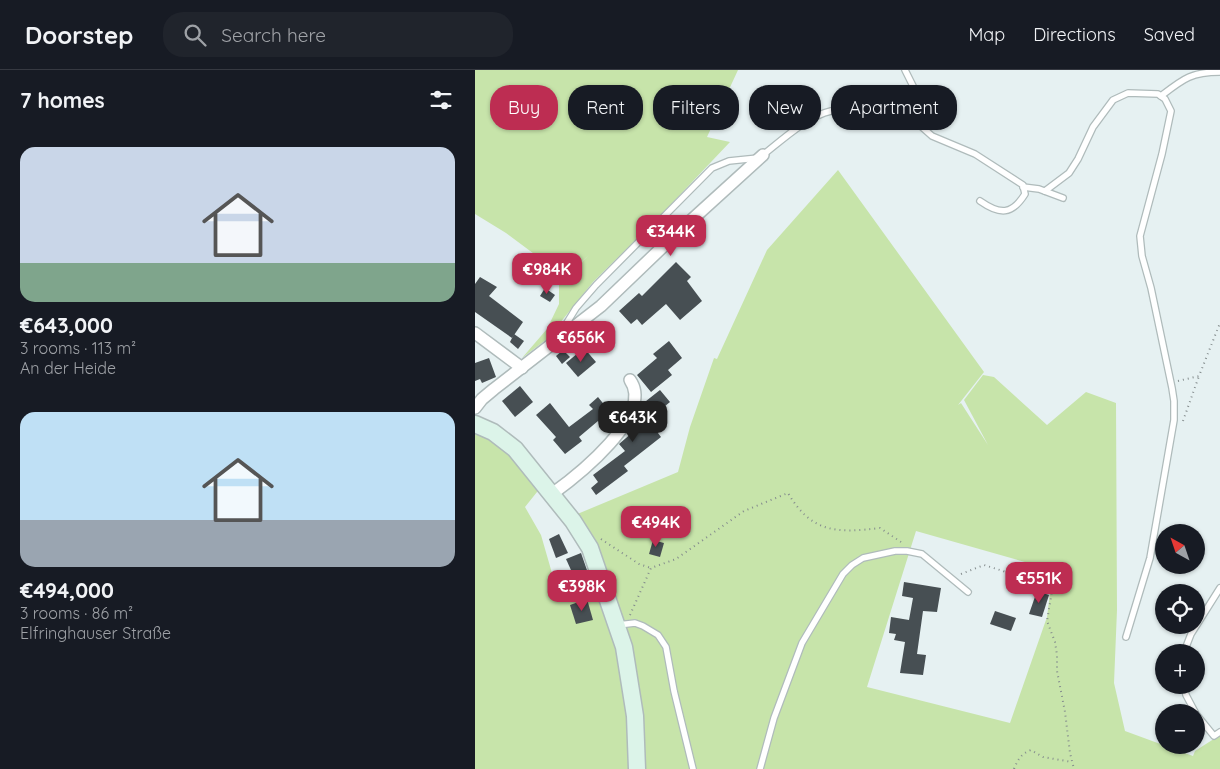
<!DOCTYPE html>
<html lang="en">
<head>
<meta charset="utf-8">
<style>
	body { margin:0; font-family:Quicksand,sans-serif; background:#20242c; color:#f1f3f6; height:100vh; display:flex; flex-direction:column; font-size:19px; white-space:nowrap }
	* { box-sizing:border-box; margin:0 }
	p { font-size:16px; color:#9ea1a6 }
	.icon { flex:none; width:28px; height:28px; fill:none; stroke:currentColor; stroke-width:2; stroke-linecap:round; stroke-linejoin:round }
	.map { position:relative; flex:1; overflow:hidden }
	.drawer { display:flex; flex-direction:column; background:#171b24; width:475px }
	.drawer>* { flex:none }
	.hud { position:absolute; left:15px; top:15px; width:475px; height:45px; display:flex; gap:10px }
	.needle { width:32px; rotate:320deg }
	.buttons { position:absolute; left:680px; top:454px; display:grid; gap:10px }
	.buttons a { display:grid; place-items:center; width:50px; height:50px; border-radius:50%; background:#171b24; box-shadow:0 1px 4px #0004; font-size:25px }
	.price { position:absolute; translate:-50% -42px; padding:0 11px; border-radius:10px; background:#bd2d52; color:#fff; font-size:16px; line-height:32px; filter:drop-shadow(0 1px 2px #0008) }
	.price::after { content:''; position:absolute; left:50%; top:30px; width:15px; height:11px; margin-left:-8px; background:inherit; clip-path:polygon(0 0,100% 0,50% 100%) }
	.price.on { background:#222; color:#fff }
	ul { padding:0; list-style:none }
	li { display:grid; align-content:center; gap:10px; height:265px; padding:0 20px }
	li span { display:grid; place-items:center; height:155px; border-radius:15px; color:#555 }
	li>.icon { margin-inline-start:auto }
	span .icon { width:90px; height:90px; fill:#fffc; stroke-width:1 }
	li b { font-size:21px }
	h2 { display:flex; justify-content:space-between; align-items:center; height:60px; padding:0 20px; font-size:21px }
	.tag { padding:0 18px; border-radius:20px; background:#171b24; box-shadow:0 1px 4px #0004; font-size:18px; line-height:45px }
	.tag.on { background:#bd2d52; color:#fff }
	header { display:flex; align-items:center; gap:30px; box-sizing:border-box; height:70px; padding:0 25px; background:#171b24; border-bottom:1px solid #363941 }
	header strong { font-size:24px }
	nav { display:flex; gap:28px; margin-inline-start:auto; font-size:18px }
	.search { width:350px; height:45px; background:#20242c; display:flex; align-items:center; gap:12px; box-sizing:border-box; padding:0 18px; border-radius:20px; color:#9ea1a6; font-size:19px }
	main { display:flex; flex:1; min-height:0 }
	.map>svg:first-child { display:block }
	.green { fill:#c7e4aa; fill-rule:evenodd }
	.building { fill:#474f53 }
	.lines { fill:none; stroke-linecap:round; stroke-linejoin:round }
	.service-casing { stroke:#afbbbb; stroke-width:8 }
	.minor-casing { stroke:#afbbbb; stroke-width:14 }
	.secondary-casing { stroke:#afbbbb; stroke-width:19 }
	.path { stroke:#848c8d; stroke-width:2; stroke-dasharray:1 4; stroke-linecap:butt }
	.service { stroke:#fff; stroke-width:5.5 }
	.minor { stroke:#fff; stroke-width:11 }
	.secondary { stroke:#dcf4e9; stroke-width:16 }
</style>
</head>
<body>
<header>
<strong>Doorstep</strong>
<div class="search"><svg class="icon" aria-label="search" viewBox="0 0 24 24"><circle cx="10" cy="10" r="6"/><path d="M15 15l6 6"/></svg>Search here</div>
<nav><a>Map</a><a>Directions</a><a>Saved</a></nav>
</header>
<main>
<section class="drawer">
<h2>7 homes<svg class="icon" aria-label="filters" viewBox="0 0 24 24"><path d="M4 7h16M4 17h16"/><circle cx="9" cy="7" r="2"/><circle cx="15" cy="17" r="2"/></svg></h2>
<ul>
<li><span style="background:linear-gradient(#c9d6e8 75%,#7fa58c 0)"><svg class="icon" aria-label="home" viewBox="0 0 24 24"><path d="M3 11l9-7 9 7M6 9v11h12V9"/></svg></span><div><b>€643,000</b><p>3 rooms · 113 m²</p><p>An der Heide</p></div></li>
<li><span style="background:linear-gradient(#bfe0f5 70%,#9aa5b1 0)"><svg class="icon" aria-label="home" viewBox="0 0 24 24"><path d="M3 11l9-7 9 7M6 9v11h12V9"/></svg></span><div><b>€494,000</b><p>3 rooms · 86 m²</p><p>Elfringhauser Straße</p></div></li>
</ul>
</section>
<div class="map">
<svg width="745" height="699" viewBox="0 0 745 699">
	<rect width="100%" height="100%" fill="#e6f1f2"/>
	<g class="green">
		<polygon points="0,0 263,0 232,67 255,72 182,149 118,212 72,269 47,288 72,259 84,234 84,214 114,185 84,212 78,198 31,163 0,144"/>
		<path d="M363 100 509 302 483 335 486 333 513 375 489 330 508 305 519 307 572 355 611 322 641 333 642 540 639 613 650 661 718 686 720 681 745 665V699H167L165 644 100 445 203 402 215 357 239 288 242 289 292 180ZM441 461 578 500 572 547 535 653 392 617Z"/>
		<path d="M0 363C31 376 45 393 66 417L50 437 66 465 81 517 121 513C131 544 143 575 148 606 153 637 154 668 155 699H0Z"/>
	</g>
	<g class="building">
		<polygon points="201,192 216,207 212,211 227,231 205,250 191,234 167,255 162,249 156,254 144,241 164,223 167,226"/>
		<polygon points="5,207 22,217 14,226 48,252 37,268 0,242 0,214"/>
		<polygon points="70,218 80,225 75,232 65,226"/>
		<polygon points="39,264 49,271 43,279 35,272"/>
		<polygon points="194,271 207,288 193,300 197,305 176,322 162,305 182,288 178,284"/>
		<polygon points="109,278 121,292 103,307 91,293"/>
		<polygon points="88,280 95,287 87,294 81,286"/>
		<polygon points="14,288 21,307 7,313 5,309 0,311 0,293"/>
		<polygon points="45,316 58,332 40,347 27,331"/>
		<polygon points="185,320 195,332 173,350 186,367 149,396 153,401 121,425 116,418 123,412 118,405 150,381 144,374 165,356 160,350 167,342 165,339 166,335"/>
		<polygon points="123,327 139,347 128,356 123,351 104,367 107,371 90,384 78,370 81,367 61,345 75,333 94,357 118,339 114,335"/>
		<polygon points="84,464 93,483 81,488 74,469"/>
		<polygon points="178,470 189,473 185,487 174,484"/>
		<polygon points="106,483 113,503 100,509 91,489"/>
		<polygon points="429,512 466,518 462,542 448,541 442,584 451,585 448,605 425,603 430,572 419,570 421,564 414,563 416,547 434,550 438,528 427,526"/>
		<polygon points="562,521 574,525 567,547 554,544"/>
		<polygon points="112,529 118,550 101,554 95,535"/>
		<polygon points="520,541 541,548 536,561 515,554"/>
	</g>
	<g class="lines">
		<defs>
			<g id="service">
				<path d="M686 26C708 9 716 2 745 2"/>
				<path d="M431 43 457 66 500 84 548 115 550 124C537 145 525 145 505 131"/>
				<path d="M288 85C307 70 333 46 356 41 367 39 380 35 391 37 413 40 422 52 441 34L442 24 430 0"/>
				<polyline points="548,117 564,119 588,128"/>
				<polyline points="570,121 594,103 603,89 618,57 638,30 653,23 683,24 690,29 696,41 687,84 665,166 667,186 676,218 697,318 699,331 699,350 675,488 651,567"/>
				<polyline points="85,264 101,238 121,215 237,98 254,91 283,88"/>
				<polyline points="143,555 160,553 168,556 183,565 191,577 199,621 218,699"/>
				<polyline points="709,582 716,564 745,518"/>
				<polyline points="709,615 711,625 720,642"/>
				<polyline points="721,644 739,666 745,662"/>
				<polyline points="285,699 299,648 327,573 368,504 377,495 388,488 420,481 432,481 447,484 493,522"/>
			</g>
			<g id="minor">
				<polyline points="0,263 47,298"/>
				<polyline points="0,338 7,329 19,319 126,236 200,165 288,85"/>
				<path d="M77 424C102 406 180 345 155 310"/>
			</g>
			<polyline id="secondary" points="0,354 18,362 40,379 98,451 115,478 149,577 160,646 162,699"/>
		</defs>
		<use href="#service" class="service-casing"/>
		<use href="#minor" class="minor-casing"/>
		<use href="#secondary" class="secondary-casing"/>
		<g class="path">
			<polyline points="703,311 724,306 745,253"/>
			<polyline points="708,351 724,306"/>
			<polyline points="126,469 164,494 176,498"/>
			<polyline points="486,504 509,495 528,501 577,521 572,551 580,572 582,585 582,601 590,642 595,683 599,699"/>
			<path d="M155 545 176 498 201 489 269 441 313 423C337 464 363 463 405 458L426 472"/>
			<path d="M539 699C543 689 546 684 556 680L568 687 597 692"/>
		</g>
		<use href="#service" class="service"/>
		<use href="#minor" class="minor"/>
		<use href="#secondary" class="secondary"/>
	</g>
</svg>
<div class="buttons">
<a><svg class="needle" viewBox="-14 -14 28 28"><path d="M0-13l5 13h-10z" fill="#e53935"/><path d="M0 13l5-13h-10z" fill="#9ea1a6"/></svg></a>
<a><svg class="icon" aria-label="locate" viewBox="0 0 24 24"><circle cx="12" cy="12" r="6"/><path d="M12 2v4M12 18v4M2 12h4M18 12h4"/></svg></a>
<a>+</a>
<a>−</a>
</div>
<b class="price" style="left:196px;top:187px">€344K</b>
<b class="price" style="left:72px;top:225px">€984K</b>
<b class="price" style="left:106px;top:293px">€656K</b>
<b class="price on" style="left:158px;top:373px">€643K</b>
<b class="price" style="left:181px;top:478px">€494K</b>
<b class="price" style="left:564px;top:534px">€551K</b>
<b class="price" style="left:107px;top:542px">€398K</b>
<div class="hud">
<a class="tag on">Buy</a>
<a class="tag">Rent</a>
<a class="tag">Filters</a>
<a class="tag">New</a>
<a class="tag">Apartment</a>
</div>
</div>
</main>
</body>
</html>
